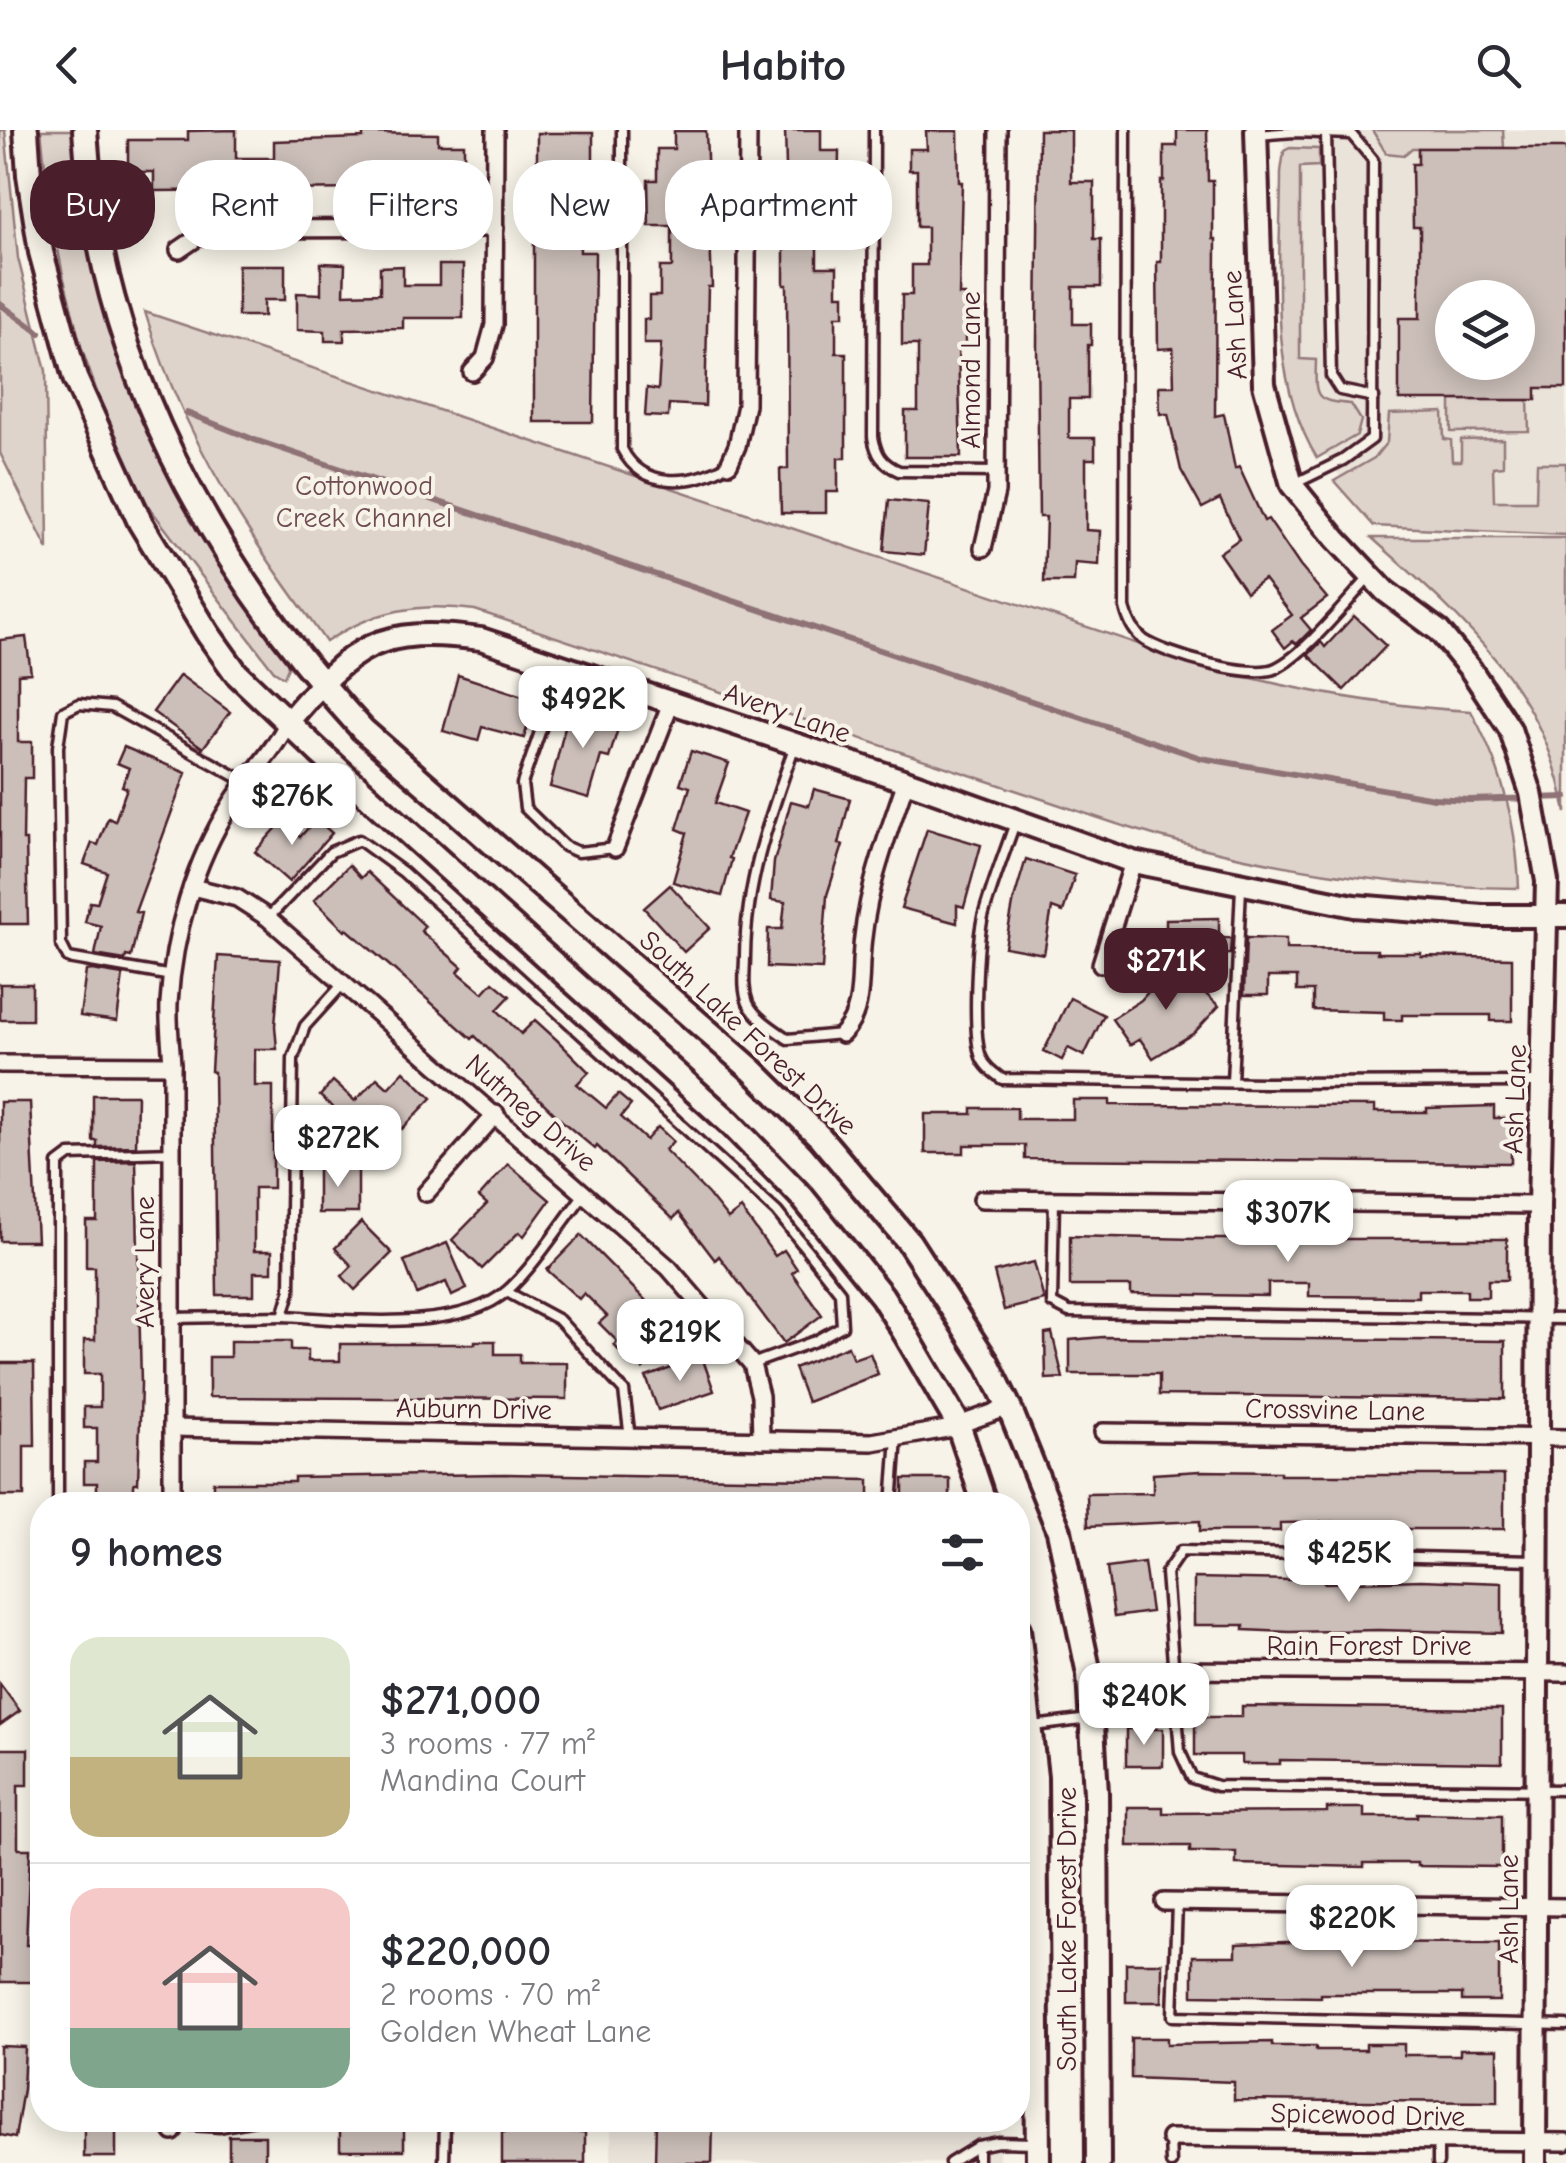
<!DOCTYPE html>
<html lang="en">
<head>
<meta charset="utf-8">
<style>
	body { margin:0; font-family:"Comic Neue",sans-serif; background:#f7f7f7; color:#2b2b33; height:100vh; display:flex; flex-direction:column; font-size:38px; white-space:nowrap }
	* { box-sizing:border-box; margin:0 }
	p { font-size:32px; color:#7c7c81 }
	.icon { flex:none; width:55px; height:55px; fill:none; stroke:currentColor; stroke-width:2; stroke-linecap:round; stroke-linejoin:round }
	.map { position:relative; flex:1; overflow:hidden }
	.details { position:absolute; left:30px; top:1362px; width:1000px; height:640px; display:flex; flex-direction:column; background:#fff; border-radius:40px; box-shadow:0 5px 25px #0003 }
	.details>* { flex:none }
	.top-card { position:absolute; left:30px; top:30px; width:1000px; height:90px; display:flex; gap:20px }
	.controls { position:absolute; left:1435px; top:150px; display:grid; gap:20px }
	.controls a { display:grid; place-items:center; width:100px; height:100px; border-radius:50%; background:#fff; box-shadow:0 5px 25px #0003; font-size:50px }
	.price { position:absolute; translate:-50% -85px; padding:0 22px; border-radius:20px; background:#fff; color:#222; font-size:32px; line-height:65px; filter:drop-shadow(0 2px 5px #0008) }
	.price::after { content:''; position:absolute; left:50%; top:60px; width:30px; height:22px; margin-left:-15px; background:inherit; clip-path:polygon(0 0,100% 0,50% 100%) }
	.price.selected { background:#4a1f2b; color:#fff }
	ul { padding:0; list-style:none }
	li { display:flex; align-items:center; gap:30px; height:250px; padding:0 40px }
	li+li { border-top:2px solid #e1e1e2 }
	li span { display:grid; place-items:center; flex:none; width:280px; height:200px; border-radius:30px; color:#555 }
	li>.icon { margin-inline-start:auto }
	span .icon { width:120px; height:120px; fill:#fffc; stroke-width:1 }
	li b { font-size:42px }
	h2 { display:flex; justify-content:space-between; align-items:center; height:120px; padding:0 40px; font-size:42px }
	.pill { padding:0 35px; border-radius:40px; background:#fff; box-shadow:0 5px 25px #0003; font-size:35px; line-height:90px }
	.pill.selected { background:#4a1f2b; color:#fff }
	header { display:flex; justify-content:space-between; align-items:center; height:130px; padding:0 40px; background:#fff; font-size:45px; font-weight:700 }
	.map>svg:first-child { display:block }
	.built { fill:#eae3da; fill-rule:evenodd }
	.green { fill:#ded4cc; stroke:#947a7c; stroke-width:2.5 }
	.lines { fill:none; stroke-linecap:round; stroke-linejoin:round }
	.stream { stroke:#8e7275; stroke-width:6 }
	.building { fill:#ccbfb9; stroke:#4a1f2b; stroke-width:2.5; fill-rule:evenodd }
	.service-casing { stroke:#4a1f2b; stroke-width:15 }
	.minor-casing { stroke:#4a1f2b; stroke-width:22 }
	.tertiary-casing { stroke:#4a1f2b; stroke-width:28 }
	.secondary-casing { stroke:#4a1f2b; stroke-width:30 }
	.service { stroke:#f7f3e8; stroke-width:8 }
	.minor { stroke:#f7f3e8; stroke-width:15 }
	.tertiary { stroke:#f7f3e8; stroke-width:20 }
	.secondary { stroke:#f7f3e8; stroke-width:22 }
	.labels { text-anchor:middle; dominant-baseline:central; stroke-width:8; stroke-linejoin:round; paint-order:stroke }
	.street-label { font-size:28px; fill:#4a1f2b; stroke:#f7f3e8 }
	.park-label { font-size:28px; fill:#6f4c53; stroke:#f7f3e8 }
</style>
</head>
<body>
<header><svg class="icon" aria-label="back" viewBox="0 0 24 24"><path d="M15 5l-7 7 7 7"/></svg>Habito<svg class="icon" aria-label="search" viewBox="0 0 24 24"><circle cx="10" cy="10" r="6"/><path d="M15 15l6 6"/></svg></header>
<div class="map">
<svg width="1566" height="2033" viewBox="0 0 1566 2033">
	<rect width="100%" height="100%" fill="#f7f3e8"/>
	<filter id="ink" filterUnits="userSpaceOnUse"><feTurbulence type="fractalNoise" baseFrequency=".01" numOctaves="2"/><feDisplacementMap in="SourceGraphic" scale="20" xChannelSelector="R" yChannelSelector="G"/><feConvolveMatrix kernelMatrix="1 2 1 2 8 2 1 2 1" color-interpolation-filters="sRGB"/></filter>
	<g filter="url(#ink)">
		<g class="built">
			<path d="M1284 0H1566V405L1348 359 1309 299 1285 213ZM1452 168H1518V232H1452Z"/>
			<polygon points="611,1990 1000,1990 999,2033 611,2033"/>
		</g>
		<g class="green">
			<polygon points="0,0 5,0 18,128 46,241 48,420 0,323"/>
			<path d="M41 0H77C92 77 103 159 124 234 154 340 225 431 285 522L288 537 284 547 274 541 149 377 111 301 82 220 63 145 49 73Z"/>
			<polygon points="1372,0 1503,0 1504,18 1412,18 1404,25 1386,23"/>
			<path d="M1290 18 1319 19V36L1300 37V229L1316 230C1315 267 1313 271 1351 274L1361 290 1357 305 1317 328C1266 244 1281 136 1281 42L1284 21Z"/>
			<path d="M145 182 1207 537C1294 560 1380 576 1471 581 1502 637 1517 694 1519 758 1381 757 1249 736 1117 694L475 480C420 472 373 480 326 512 301 476 274 441 251 404 206 335 169 261 145 182Z"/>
			<polygon points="1451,270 1528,270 1529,301 1451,302"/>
			<polygon points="1443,282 1444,309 1451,310 1452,331 1461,331 1461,310 1503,309 1503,336 1493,337 1494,371 1536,371 1537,333 1566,333 1566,405 1374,396 1334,351 1374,328 1387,312 1389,284"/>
			<path d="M1372 408H1566V683C1546 559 1460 486 1372 408Z"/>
		</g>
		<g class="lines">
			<g class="stream">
				<polyline points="0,174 40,203"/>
				<polyline points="187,283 255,310 1201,628 1434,668 1469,670 1566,667"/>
			</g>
		</g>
		<g class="building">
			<polygon points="236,0 236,28 274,28 274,11 363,8 363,3 438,4 438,14 464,14 464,58 154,61 154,42 128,42 128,10 188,10 188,1"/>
			<polygon points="785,0 821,0 821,21 839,21 838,76 843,76 843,99 817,99 817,137 837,137 837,165 844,165 844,186 836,186 836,223 846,223 846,328 838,328 838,362 826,362 826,383 781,383 780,339 788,339 787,155 784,155 784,110 788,110"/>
			<polygon points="1039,0 1071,0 1071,52 1094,52 1094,109 1101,109 1101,157 1073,157 1073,194 1091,194 1091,215 1088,215 1088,269 1069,269 1069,308 1095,308 1095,329 1086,329 1086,400 1100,401 1099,435 1075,433 1074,452 1044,452 1046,387 1039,387 1037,215"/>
			<polygon points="1177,0 1207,0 1208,51 1213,51 1213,109 1216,109 1215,286 1224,284 1235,339 1239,337 1264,391 1268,389 1300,436 1327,468 1301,488 1311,500 1297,514 1293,511 1285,518 1272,500 1292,485 1264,449 1246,462 1219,423 1239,409 1220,369 1202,378 1181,340 1168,284 1160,284 1159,256 1174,256 1173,218 1158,219 1157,132 1161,132 1161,51 1164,51 1164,16 1177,16"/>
			<polygon points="674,1 706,1 712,157 708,157 705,276 669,274 668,287 645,286 647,258 658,260 661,214 644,214 644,189 649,189 649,166 660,166 660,137 672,137 672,96 649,96 648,50 657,50 657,19 674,19"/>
			<polygon points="926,1 958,1 959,52 962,52 959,165 965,165 965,215 958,215 961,327 905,327 905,281 918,281 918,215 902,215 902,165 912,165 912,135 927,135 927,97 917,97 917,40 909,40 909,19 927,19"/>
			<polygon points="537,3 593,3 593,80 579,81 580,122 595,122 593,292 534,292 534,61 537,61"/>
			<path d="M1418 18H1566V258H1536V270H1399V188H1420V97H1413L1412 34H1418ZM1452 168H1518V232H1452Z"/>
			<polygon points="321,133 345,134 344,164 380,163 380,137 403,136 403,155 439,155 439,135 463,135 463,188 403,188 403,198 344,199 344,211 325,211 325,201 297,200 297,163 321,164"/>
			<polygon points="238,135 285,135 285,170 264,170 264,186 238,186"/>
			<polygon points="889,370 929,374 924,425 884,421"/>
			<polygon points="1354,486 1386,516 1344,560 1308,525 1321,512 1325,517"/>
			<polygon points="26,507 31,543 18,544 18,612 32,612 32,648 24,648 23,710 26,710 28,794 0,794 0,510"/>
			<polygon points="180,545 230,582 203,618 153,582"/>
			<polygon points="458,545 535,570 524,608 482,597 478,611 443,601"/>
			<polygon points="570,577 620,592 609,628 601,626 589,668 550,657"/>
			<polygon points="124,617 186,643 135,782 141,783 131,827 126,826 125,830 95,825 101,796 85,792 90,772 97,773 107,742 84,734 92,713 98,715 108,688 115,691 127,658 122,656 129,638 117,633"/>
			<polygon points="691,621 729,633 715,673 745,683 729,728 732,729 722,766 673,752 687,703 677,699 690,657 680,654"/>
			<polygon points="814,659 850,669 839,714 843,715 827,765 822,839 767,837 768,799 782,799 785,772 771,770 774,732 791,671 809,676"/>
			<polygon points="316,689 332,703 289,752 255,722 282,692 300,707"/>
			<polygon points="927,699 981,715 964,777 957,775 957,793 901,778"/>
			<polygon points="1026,729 1075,745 1063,782 1052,778 1044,824 1005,817 1014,769"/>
			<polygon points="349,735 361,748 367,742 425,796 421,801 462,837 458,842 483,863 493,852 510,866 497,880 521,904 535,890 557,910 589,942 577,954 606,978 618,964 631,975 621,987 646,1010 658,997 673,1011 665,1020 708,1064 728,1089 741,1079 775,1126 784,1120 797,1139 792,1143 822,1185 784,1213 719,1126 715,1130 679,1083 673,1089 597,1016 595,1019 562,991 475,906 472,909 390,836 347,799 345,801 314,770"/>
			<polygon points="670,755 710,798 684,822 644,778"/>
			<polygon points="1219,788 1219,808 1231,808 1230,824 1166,825 1166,789"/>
			<polygon points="1246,808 1286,809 1286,819 1377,820 1377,823 1421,823 1421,826 1512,828 1512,891 1491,891 1491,885 1402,885 1402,890 1384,890 1384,882 1313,880 1313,861 1297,861 1297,847 1268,847 1268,865 1244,865"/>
			<polygon points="218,826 280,830 275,896 277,919 255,919 255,956 273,956 273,1058 254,1058 254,1121 272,1121 272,1142 254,1142 254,1165 217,1165 214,942 211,941"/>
			<polygon points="1166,828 1219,876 1194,903 1153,928 1140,909 1130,915 1112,889 1141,870 1166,842"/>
			<polygon points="92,840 123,845 117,891 80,886 86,841"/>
			<rect x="0" y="854" width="32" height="36"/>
			<polygon points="1070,868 1104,885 1084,926 1068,918 1062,930 1044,921"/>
			<polygon points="404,941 432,968 402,999 387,985 358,1016 358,1032 322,1000 338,982 320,966 333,951 355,971 377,948 388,958"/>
			<polygon points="93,965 137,965 136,1016 97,1017 97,1011 93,1011"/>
			<polygon points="1073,970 1110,970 1110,975 1375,976 1375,982 1427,982 1427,978 1494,976 1494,988 1511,988 1511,1033 1025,1029 1025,1015 964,1015 964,1023 925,1023 925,984 972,984 972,978 1017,978 1017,989 1073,989"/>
			<polygon points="0,972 30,972 37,1111 0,1111"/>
			<polygon points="136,1031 141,1254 138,1353 134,1353 134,1375 97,1375 97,1353 84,1353 84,1332 97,1332 97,1298 84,1298 84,1277 100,1277 100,1244 84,1244 84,1210 95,1210 95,1137 86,1137 86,1091 97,1091 97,1032"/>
			<polygon points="508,1034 550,1070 524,1106 519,1102 482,1139 452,1110 487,1074 479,1067"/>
			<rect x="318" y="1036" width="40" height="47"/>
			<polygon points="361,1092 392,1123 355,1160 342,1146 352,1136 335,1118"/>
			<polygon points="581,1105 655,1180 659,1177 683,1206 643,1239 638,1223 628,1231 614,1215 618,1212 599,1193 607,1186 584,1163 579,1169 547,1140"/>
			<polygon points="1070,1106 1194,1109 1507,1109 1507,1150 1488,1150 1488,1167 1467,1167 1467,1160 1418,1160 1418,1167 1309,1166 1309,1153 1268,1153 1268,1166 1131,1164 1131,1156 1070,1156"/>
			<polygon points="447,1113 467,1159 452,1166 446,1152 417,1164 404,1131"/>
			<polygon points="1034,1132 1044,1170 1004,1180 994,1142"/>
			<polygon points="1052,1203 1063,1248 1046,1249 1045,1204"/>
			<polygon points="1103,1207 1505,1211 1505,1269 1159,1265 1159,1244 1070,1244 1070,1210"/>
			<polygon points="230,1211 291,1211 291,1220 308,1220 308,1231 340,1231 340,1214 475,1214 475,1211 495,1211 495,1224 520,1224 520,1233 567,1233 567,1269 209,1267 209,1227 230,1227"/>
			<polygon points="848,1216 853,1229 870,1223 878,1244 807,1272 794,1238"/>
			<polygon points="702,1227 714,1261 658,1280 646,1247"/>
			<polygon points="0,1233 34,1233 35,1316 24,1316 24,1366 0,1366"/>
			<polygon points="1200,1341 1280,1342 1280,1345 1504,1345 1504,1399 1334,1399 1334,1392 1280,1393 1280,1401 1200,1401 1200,1391 1088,1396 1087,1364 1153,1363 1153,1344"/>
			<polygon points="505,1344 869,1350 869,1375 213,1375 213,1352 294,1352 294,1347"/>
			<rect x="903" y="1349" width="47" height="26"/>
			<polygon points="1144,1433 1151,1482 1114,1487 1107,1438"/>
			<polygon points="1290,1445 1324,1445 1324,1453 1421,1450 1502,1453 1502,1503 1378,1500 1290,1502 1244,1500 1244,1495 1194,1495 1194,1448 1290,1450"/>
			<polygon points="0,1554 20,1581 0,1595"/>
			<polygon points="1242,1576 1502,1579 1502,1633 1280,1630 1280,1634 1242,1634 1242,1625 1195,1625 1195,1587 1242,1587"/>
			<rect x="1126" y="1599" width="37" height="37"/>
			<polygon points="0,1619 28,1619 28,1655 18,1655 18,1719 30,1719 26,1815 33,1815 33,1852 0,1852"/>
			<polygon points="1128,1677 1163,1677 1163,1683 1327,1682 1327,1678 1364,1678 1364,1687 1417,1687 1417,1683 1502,1685 1502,1737 1417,1736 1417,1733 1364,1733 1364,1737 1236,1734 1236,1722 1190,1722 1190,1716 1128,1716"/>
			<polygon points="1285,1812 1499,1813 1499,1871 1462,1871 1462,1864 1321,1864 1321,1867 1193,1865 1193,1826 1236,1826 1236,1814"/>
			<rect x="1126" y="1833" width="36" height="39"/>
			<polygon points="1131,1908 1167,1908 1167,1914 1272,1912 1272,1916 1316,1916 1316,1920 1366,1920 1366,1914 1404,1914 1404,1925 1460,1925 1460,1919 1498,1919 1498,1972 1234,1970 1234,1952 1131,1948"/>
			<polygon points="0,1916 25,1917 23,1959 15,2008 0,2005"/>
			<rect x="84" y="1990" width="32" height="37"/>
			<rect x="340" y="1990" width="64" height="30"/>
			<polygon points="656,1990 703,1990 703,1993 713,1994 712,2033 655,2033"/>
			<rect x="502" y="2002" width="83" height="31"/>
			<rect x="229" y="2006" width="36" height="27"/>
		</g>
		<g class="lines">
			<defs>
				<g id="service">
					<path d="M622 0V319C643 361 694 355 729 334"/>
					<path d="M874 0 873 307C876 324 882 334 899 341L996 342"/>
					<path d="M1126 0 1125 478C1128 490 1133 502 1144 510 1167 525 1253 550 1276 538 1306 524 1346 472 1370 447"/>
					<polyline points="1326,3 1331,246 1340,260 1374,267"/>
					<polyline points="1257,5 1294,2 1351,4 1373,30 1372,309 1343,330 1296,353"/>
					<polyline points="562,538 522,654 525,678 564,716 578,722 615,718"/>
					<path d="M795 615C770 686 746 750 745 826 745 841 742 858 748 873 754 887 775 900 788 909L842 904"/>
					<path d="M1016 690C1005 722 992 754 983 787 977 811 972 904 981 927 985 937 994 943 1002 949L1265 953 1539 952"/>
					<polyline points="268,788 331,722 359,710 403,742 777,1082 840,1162 842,1196 815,1211 752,1234"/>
					<polyline points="172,846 68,828 61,814 58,617 63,582 79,574 112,577 248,653"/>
					<polyline points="1232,952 1241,757"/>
					<polyline points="1054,1070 1052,1173 1069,1182 1566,1189"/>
					<polyline points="507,1162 559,1190 624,1261 630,1308"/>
					<path d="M283 1186C344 1189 460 1204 508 1160 533 1138 563 1091 585 1063"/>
					<polyline points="172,1188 283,1186 290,1162 293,928 305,896 343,854"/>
					<polyline points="58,1375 58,1034 70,1025 172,1022"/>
					<polyline points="892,1375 897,1307"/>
					<polyline points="1534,1430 1181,1421 1166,1443 1180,1622 1192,1648 1217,1656 1566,1660"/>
					<polyline points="1018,1598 1089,1589"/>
					<polyline points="1177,1774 1173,1886 1566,1895"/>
					<polyline points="173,1994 220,1997 256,1990"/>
					<polyline points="1170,2008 1171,2033"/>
					<polyline points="444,2033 445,1990"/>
					<polyline points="950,2033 978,2016 998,2012 1035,2013"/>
					<polyline points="978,2033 978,2016"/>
					<polyline points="1438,2033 1438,2011"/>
				</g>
				<g id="minor">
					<polyline points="179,120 204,103 231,99 495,98"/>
					<polyline points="472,242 485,228 494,195 495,0"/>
					<polyline points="729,334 737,316 746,275 748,0"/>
					<polyline points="983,418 996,362 998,0"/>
					<polyline points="615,718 671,573"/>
					<polyline points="192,757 237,768 268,788 669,1138 752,1234 760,1266 761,1310"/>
					<polyline points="1101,834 1133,732"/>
					<path d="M842 904C861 885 860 857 861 831 864 766 885 713 906 651"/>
					<polyline points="0,934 172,935"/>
					<polyline points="426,1063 496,984"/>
					<polyline points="982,1069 1539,1075"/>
					<polyline points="172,1298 872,1312 947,1299 1009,1277"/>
					<polyline points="1103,1302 1566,1308"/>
					<path d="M172 1375V935C171 915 168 894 169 873 173 805 194 732 231 674 249 645 273 623 288 592"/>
					<polyline points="1171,1540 1566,1543"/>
					<polyline points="1164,1772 1566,1777"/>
					<polyline points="173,1990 173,2002"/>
					<polyline points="1170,2008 1566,2012"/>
				</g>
				<g id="tertiary">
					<polyline points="1256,0 1264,254 1292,355 1336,409 1385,461 1439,501 1471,540 1510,599 1531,663 1547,751 1539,1075 1535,2033"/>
					<path d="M288 592C353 515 378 495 481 509L906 651 1133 732 1354 776 1483 786H1566"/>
				</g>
				<g id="secondary">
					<polyline points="26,0 29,45 41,122 75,248 140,392 208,504 236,543 319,622 730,993 802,1067 882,1166 905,1203 958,1294 985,1375"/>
					<path d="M85 0C98 229 210 434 363 600L752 940 820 1007 909 1112 988 1234 1009 1277 1059 1401 1089 1544 1096 1663 1098 2033"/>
					<polyline points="1018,1499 1035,1647 1038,2033"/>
				</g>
			</defs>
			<use href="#service" class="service-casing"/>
			<use href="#minor" class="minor-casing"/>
			<use href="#tertiary" class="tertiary-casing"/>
			<use href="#secondary" class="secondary-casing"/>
			<use href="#service" class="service"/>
			<use href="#minor" class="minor"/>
			<use href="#tertiary" class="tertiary"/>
			<use href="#secondary" class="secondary"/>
		</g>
	</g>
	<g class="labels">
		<g class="street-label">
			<text transform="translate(1235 195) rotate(-93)">Ash Lane</text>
			<text transform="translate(971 240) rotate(-90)">Almond Lane</text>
			<text transform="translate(787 583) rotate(19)">Avery Lane</text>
			<text transform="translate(748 903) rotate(43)">South Lake Forest Drive</text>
			<text transform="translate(1515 969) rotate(-88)">Ash Lane</text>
			<text transform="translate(531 983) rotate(41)">Nutmeg Drive</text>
			<text transform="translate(145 1132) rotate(-90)">Avery Lane</text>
			<text transform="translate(474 1279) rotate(1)">Auburn Drive</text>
			<text transform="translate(1335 1280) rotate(1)">Crossvine Lane</text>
			<text x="1369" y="1516">Rain Forest Drive</text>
			<text transform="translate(1509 1779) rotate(-90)">Ash Lane</text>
			<text transform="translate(1067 1799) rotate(-90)">South Lake Forest Drive</text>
			<text transform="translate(1368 1985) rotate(1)">Spicewood Drive</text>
		</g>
		<g class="park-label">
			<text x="364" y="356">Cottonwood<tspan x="364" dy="32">Creek Channel</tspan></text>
		</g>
	</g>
</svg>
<div class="controls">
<a><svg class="icon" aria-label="layers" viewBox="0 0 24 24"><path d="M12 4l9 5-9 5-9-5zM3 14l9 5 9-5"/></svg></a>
</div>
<b class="price" style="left:583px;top:621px">$492K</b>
<b class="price" style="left:292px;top:718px">$276K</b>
<b class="price selected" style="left:1166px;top:883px">$271K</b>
<b class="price" style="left:338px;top:1060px">$272K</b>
<b class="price" style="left:1288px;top:1135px">$307K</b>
<b class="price" style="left:680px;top:1254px">$219K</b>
<b class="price" style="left:1349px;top:1475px">$425K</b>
<b class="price" style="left:1144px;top:1618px">$240K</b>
<b class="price" style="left:1352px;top:1840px">$220K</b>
<div class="top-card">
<a class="pill selected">Buy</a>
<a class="pill">Rent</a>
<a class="pill">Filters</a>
<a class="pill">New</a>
<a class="pill">Apartment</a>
</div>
<section class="details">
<h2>9 homes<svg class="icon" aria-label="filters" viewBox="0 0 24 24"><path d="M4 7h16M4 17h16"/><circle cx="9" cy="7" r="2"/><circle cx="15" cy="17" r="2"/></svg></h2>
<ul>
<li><span style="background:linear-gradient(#dfe7d0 60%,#c2b280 0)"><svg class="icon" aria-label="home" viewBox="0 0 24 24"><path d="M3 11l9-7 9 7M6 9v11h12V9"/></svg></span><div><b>$271,000</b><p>3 rooms · 77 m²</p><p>Mandina Court</p></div></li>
<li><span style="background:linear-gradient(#f6c9c9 70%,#7fa58c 0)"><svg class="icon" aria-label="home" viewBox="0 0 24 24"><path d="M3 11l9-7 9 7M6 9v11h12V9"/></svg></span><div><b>$220,000</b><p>2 rooms · 70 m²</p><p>Golden Wheat Lane</p></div></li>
</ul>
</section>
</div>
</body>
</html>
